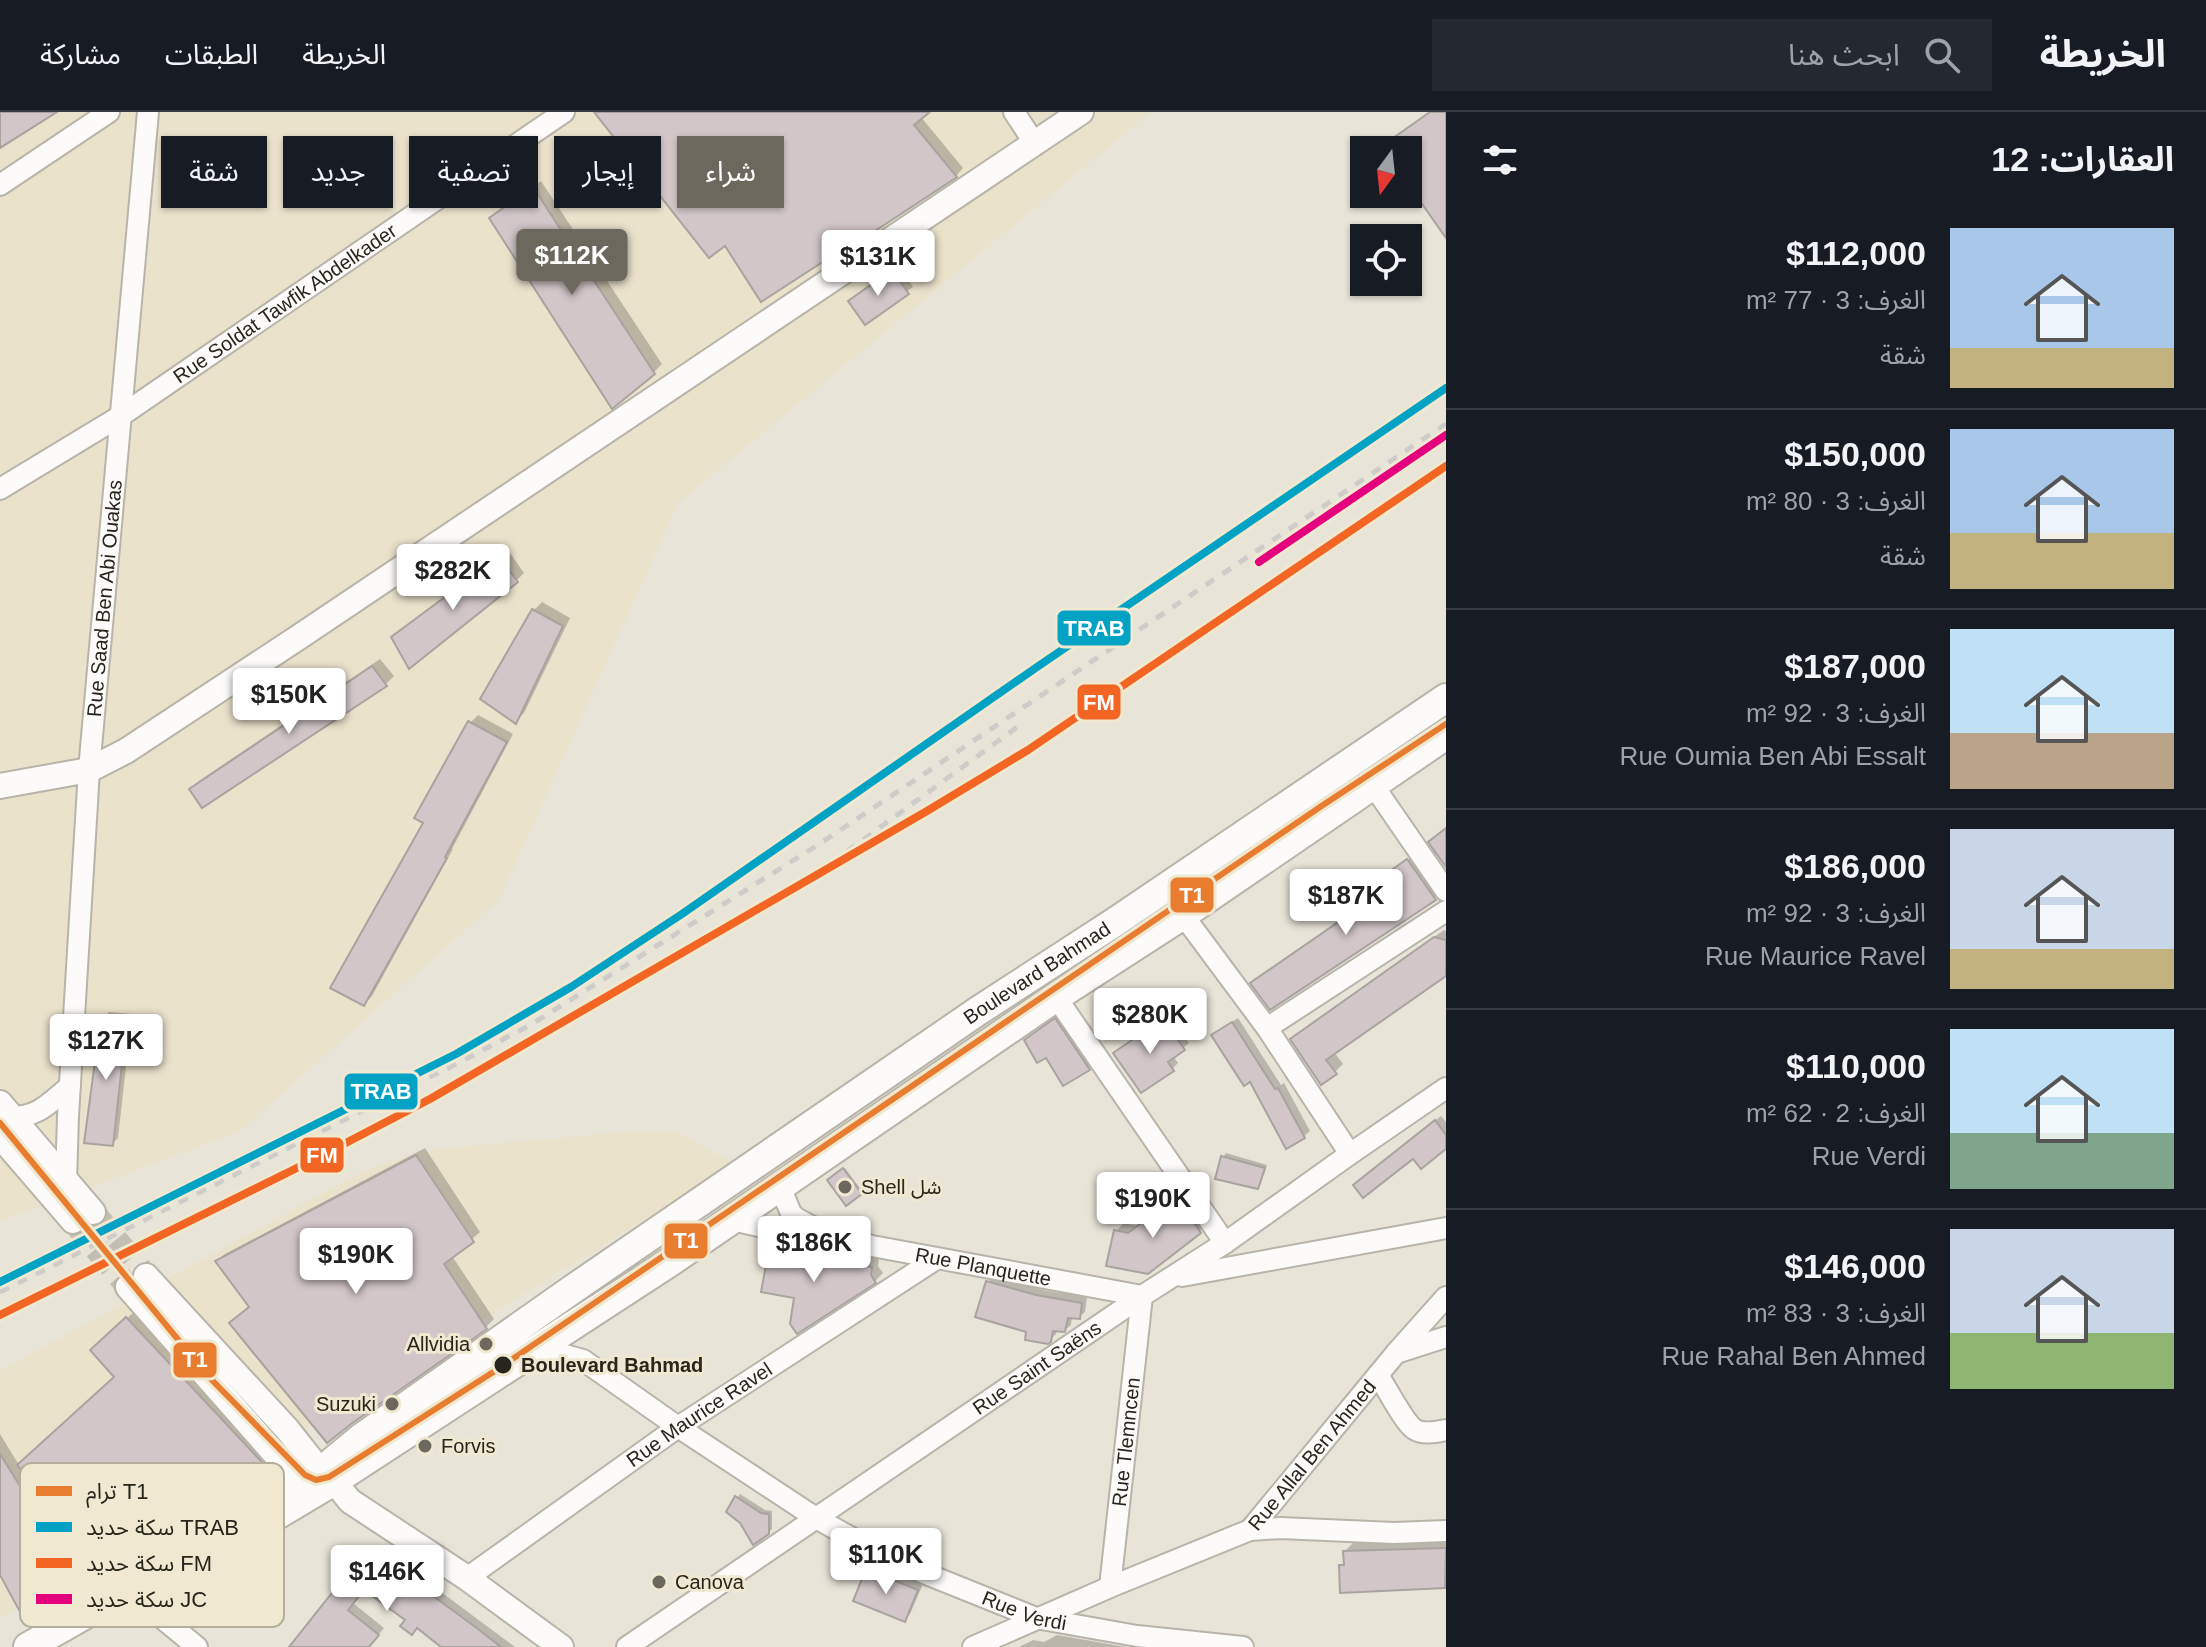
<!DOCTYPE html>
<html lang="ar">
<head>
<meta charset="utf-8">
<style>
	body { margin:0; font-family:Arial,"Noto Sans Arabic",sans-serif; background:#242831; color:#f1f3f6; direction:rtl; height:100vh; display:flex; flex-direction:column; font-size:30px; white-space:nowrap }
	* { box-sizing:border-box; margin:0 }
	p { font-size:26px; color:#9ea1a6 }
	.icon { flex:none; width:44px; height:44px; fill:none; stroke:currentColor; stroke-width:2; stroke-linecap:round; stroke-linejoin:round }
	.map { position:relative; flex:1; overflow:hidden; direction:ltr }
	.panel { display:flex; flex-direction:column; background:#171b24; width:760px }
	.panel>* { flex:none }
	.top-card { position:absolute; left:24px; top:24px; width:760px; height:72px; direction:rtl; display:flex; gap:16px }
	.needle { width:52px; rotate:195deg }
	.tools { position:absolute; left:1350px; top:24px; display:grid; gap:16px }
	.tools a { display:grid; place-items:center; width:72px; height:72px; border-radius:0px; background:#171b24; box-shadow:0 2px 6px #0004; font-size:40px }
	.price { position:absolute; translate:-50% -68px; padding:0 18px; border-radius:8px; background:#fff; color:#222; font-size:26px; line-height:52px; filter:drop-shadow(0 2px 4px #0008) }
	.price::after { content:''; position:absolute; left:50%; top:48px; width:24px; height:18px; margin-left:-12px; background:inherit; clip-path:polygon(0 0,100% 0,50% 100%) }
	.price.current { background:#6c685e; color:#fff }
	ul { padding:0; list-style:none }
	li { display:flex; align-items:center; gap:24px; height:200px; padding:0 32px }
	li+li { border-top:2px solid #363941 }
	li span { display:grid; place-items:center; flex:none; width:224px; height:160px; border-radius:0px; color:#555 }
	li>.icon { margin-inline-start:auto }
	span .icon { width:96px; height:96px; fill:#fffc; stroke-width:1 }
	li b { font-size:34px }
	h2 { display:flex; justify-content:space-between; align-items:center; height:96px; padding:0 32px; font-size:34px }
	.pill { padding:0 28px; border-radius:0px; background:#171b24; box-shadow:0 2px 6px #0004; font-size:28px; line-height:72px }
	.pill.current { background:#6c685e; color:#fff }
	header { display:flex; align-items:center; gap:48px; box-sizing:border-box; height:112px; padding:0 40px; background:#171b24; border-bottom:2px solid #363941 }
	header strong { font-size:38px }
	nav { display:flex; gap:44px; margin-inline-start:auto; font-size:28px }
	.search { width:560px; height:72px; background:#242831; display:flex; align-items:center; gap:20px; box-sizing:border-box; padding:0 28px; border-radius:0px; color:#9ea1a6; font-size:30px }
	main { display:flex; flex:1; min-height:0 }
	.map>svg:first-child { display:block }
	.built { fill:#ebe2cc }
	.shadow { fill:#0003 }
	.building { fill:#d2c6c8; stroke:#a9a3a0; stroke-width:2 }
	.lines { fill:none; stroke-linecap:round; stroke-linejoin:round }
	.tertiary-tunnel { stroke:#c2beb2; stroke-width:24; stroke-dasharray:24 12; stroke-linecap:butt }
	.minor-casing { stroke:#b8b4aa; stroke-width:24 }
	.tertiary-casing { stroke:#b8b4aa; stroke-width:28 }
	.secondary-casing { stroke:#b8b4aa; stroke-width:32 }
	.minor { stroke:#fcfbf9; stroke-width:20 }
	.tertiary { stroke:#fcfbf9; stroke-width:24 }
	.secondary { stroke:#fcfbf9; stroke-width:28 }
	.rail { stroke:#cdccc9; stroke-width:5; stroke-dasharray:10 10; stroke-linecap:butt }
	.rail-1-casing { stroke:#f0e8d1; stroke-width:14 }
	.rail-2-casing { stroke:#f0e8d1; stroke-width:14 }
	.rail-3-casing { stroke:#f0e8d1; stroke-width:14 }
	.rail-1 { stroke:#02a2c5; stroke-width:8 }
	.rail-2 { stroke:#f26522; stroke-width:8 }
	.rail-3 { stroke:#e5007d; stroke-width:8 }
	.tram-1-casing { stroke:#f0e8d1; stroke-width:12 }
	.tram-1 { stroke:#e97d2f; stroke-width:6 }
	.poi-dot { fill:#6c685e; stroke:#f0e8d1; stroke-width:3 }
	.stop-dot { fill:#28251c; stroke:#f0e8d1; stroke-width:3 }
	.labels { text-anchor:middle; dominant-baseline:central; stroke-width:6; stroke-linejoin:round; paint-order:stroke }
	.street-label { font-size:20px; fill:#28251c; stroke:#f0e8d1 }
	.poi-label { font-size:20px; fill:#28251c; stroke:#f0e8d1; text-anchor:start }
	.stop-label { font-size:20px; font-weight:bold; fill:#28251c; stroke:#f0e8d1; text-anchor:start }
	.key { fill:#f0e8d1; stroke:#b4ae9b; stroke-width:2 }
	.key-label { font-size:22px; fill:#28251c }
	.line-badge { stroke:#f0e8d1; stroke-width:3 }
	.badge-label { font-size:22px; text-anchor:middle; font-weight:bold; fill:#fff }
</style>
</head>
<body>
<header>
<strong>الخريطة</strong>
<div class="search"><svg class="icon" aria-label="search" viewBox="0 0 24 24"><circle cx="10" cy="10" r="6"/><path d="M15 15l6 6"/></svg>ابحث هنا</div>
<nav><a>الخريطة</a><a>الطبقات</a><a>مشاركة</a></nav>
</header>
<main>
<section class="panel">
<h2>العقارات: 12<svg class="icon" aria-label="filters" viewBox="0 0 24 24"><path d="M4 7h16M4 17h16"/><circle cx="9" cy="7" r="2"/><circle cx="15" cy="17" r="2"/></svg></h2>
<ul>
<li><span style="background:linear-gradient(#a9c7e8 75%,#c2b280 0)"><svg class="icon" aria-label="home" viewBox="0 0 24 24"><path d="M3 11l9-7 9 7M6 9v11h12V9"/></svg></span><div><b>$112,000</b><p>الغرف: 3 · 77 m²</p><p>شقة</p></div></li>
<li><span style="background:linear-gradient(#a9c7e8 65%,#c2b280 0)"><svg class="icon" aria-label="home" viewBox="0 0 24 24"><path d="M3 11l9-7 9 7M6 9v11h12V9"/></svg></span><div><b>$150,000</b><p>الغرف: 3 · 80 m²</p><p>شقة</p></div></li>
<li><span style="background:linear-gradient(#bfe0f5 65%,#b9a48a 0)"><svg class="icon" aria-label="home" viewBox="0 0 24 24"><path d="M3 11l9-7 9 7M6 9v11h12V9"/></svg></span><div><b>$187,000</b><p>الغرف: 3 · 92 m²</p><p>Rue Oumia Ben Abi Essalt</p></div></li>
<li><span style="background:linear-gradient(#c9d6e8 75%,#c2b280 0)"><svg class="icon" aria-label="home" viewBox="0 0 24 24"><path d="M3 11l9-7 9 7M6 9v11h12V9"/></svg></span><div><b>$186,000</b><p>الغرف: 3 · 92 m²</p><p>Rue Maurice Ravel</p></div></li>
<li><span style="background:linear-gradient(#bfe0f5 65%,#7fa58c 0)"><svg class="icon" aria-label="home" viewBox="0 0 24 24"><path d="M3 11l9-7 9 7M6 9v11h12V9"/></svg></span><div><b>$110,000</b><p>الغرف: 2 · 62 m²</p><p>Rue Verdi</p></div></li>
<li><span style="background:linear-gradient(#c9d6e8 65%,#8fb573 0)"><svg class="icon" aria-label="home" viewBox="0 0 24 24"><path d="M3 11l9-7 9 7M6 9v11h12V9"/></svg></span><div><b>$146,000</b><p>الغرف: 3 · 83 m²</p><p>Rue Rahal Ben Ahmed</p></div></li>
</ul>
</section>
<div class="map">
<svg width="1446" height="1535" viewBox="0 0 1446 1535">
	<rect width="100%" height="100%" fill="#e9e4d8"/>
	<g class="built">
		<polygon points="0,0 1151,0 678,391 499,788 240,1019 0,1109"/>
		<polygon points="635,1019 676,1019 734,1052 0,1507 0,1259 362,1060 426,1038"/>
	</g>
	<g class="shadow">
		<polygon points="603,0 927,0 921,5 963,56 956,64 726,132"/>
		<polygon points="541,69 662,252 654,260 492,106 500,98"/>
		<polygon points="899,154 913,175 865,210 856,183"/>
		<polygon points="508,438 524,461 516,469 402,517"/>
		<polygon points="542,490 570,506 524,601 516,609 534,498"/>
		<polygon points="380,547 394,564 386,572 202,693 191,677 199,669"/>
		<polygon points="478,603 513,622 452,737 453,737 372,884 364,892 426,710 470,611"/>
		<polygon points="1416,741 1442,778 1434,786 1253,872 1260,864 1398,769 1392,760"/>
		<polygon points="1444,818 1446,819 1446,861 1334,940 1343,952 1335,960 1292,927 1300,920"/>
		<polygon points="109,900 132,902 118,1026 112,1032 103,906"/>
		<polygon points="1061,902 1094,951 1089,956 1047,943 1032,922"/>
		<polygon points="1171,904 1189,931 1173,944 1178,951 1172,957 1119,939"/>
		<polygon points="1238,906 1281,973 1284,971 1310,1019 1304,1024 1286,1034 1250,967 1219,918"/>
		<polygon points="1441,1004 1446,1010 1446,1035 1413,1044 1361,1067"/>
		<polygon points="425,1036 480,1120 452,1144 494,1207 486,1215 251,1194 217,1149 225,1142"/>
		<polygon points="1226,1041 1267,1053 1261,1071 1258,1075 1217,1065 1223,1045"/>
		<polygon points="845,1056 862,1079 847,1091 830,1068"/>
		<polygon points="1185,1077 1208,1112 1148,1160 1116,1119 1124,1111 1138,1114"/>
		<polygon points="779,1130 879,1147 878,1154 883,1161 875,1169 797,1219 796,1185 771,1138"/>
		<polygon points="994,1164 1042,1178 1087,1185 1085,1200 1079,1205 1072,1204 1071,1213 1065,1218 1057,1217 1056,1222 1048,1230 1028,1219 988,1170"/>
		<polygon points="135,1199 278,1352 271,1360 29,1364 27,1365 92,1470 84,1478 0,1459 0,1322 19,1353 116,1265 100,1231"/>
		<polygon points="740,1382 765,1398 772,1399 772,1417 768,1421 737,1386"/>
		<polygon points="1446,1429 1446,1473 1444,1474 1341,1454 1346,1450 1345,1439 1353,1431"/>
		<polygon points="379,1434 515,1535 446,1535 365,1476 353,1491 384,1516 368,1535 292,1535 337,1478 343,1472 348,1475"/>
		<polygon points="874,1452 923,1472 910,1502 905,1508 868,1458"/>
		<polygon points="1057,1523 1126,1535 1019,1535 1033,1528 1044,1530"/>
	</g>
	<g class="building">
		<polygon points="0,0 57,0 0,36"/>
		<polygon points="594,0 930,0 914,13 957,65 837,144 835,142 761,190 725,134 709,146"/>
		<polygon points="1430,0 1446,0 1446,126 1408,72 1408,38 1376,38"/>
		<polygon points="533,75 655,262 612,297 489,106"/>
		<polygon points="892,158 909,182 865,213 848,189"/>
		<polygon points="499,445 518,470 409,557 391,525"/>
		<polygon points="532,497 563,514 516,612 480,587"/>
		<polygon points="372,554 387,574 202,696 189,677"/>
		<polygon points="468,609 507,630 445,745 447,746 364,894 330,876 423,711 414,706"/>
		<polygon points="1446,716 1446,755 1428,730"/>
		<polygon points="1407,747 1436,788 1270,898 1250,871 1396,770 1389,760"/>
		<polygon points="1434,825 1446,828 1446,864 1326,948 1337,962 1321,973 1290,927"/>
		<polygon points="101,905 127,907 113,1034 84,1031"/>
		<polygon points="1055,906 1090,958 1063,974 1046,946 1037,951 1024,928"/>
		<polygon points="1163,907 1185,938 1168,950 1174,959 1141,981 1113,941"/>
		<polygon points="1232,910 1275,977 1278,976 1305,1026 1286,1037 1250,970 1244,974 1211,923"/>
		<polygon points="1435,1008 1446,1023 1446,1037 1421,1057 1413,1047 1363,1086 1353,1073"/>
		<polygon points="416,1043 474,1130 444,1152 487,1217 351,1312 327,1331 229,1211 249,1195 215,1149"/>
		<polygon points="1221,1044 1265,1056 1258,1077 1215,1067"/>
		<polygon points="843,1056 862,1082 846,1094 827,1068"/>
		<polygon points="1177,1084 1201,1121 1148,1162 1106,1154 1114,1118 1128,1121"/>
		<polygon points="769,1137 872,1155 871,1163 876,1171 797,1222 790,1212 794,1186 761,1180"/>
		<polygon points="986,1169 1036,1183 1082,1191 1080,1207 1068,1206 1065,1220 1053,1219 1051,1230 1048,1232 1025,1228 1026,1220 975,1205"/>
		<polygon points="126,1205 272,1361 226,1387 193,1412 111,1459 17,1353 114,1265 90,1238"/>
		<polygon points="0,1342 86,1479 26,1511 0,1463"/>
		<polygon points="735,1384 761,1401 769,1402 769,1422 753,1433 740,1411 726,1400"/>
		<polygon points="1446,1436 1445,1476 1340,1481 1339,1453 1344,1453 1343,1439"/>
		<polygon points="372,1439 478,1517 501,1535 441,1535 417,1516 412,1523 400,1514 405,1508 364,1478 348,1498 379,1523 369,1535 289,1535 335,1477 341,1481"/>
		<polygon points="866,1457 918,1478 905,1510 853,1489"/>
	</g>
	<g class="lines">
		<g class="tertiary-tunnel">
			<polyline points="93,1100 146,1164"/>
			<polyline points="73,1109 128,1175"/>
		</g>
		<defs>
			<g id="minor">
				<polyline points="1014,0 1035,32"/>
				<polyline points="0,73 109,0"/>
				<path id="s1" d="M0 377 122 303 564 0"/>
				<polyline points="1373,673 1446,779"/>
				<polyline points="1183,803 1267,916 1350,1042"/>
				<polyline points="1056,885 1225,1131"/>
				<polyline points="1267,916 1446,799"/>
				<path d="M11 1005C39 1005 49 991 70 974"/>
				<path id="s2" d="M66 1069 68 1004 89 658 148 0"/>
				<path id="s3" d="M780 1075 791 1101 796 1106 826 1122 872 1134 1142 1184"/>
				<polyline points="732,1108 772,1117 814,1121"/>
				<polyline points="1182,1164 1446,1116"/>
				<path id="s4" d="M539 1236 583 1248 678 1315 816 1406 859 1430 924 1461 1036 1506 1137 1524 1243 1535"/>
				<polyline points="1396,1241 1446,1225"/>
				<path d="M1378 1263C1386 1275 1404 1310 1414 1317 1423 1323 1436 1320 1446 1318"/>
				<polyline points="1250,1418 1280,1416 1394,1421 1446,1419"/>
				<path id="s5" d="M467 1466 678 1315 936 1147"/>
				<path id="s6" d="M1110 1475 1142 1184"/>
				<polyline points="128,1478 197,1535"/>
				<path id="s7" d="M627 1535 1142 1184 1225 1131 1350 1042 1446 976"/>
				<path id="s8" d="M973 1535 1110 1475 1250 1418 1396 1241 1446 1185"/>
			</g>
			<g id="tertiary">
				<polyline points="0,674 89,658 126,639 299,525 1081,0"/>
				<polyline points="0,991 93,1100"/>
				<polyline points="0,1024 73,1109"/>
				<polyline points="146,1164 287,1317 317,1355 334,1369 350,1389 467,1466 561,1535"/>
				<polyline points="128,1175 297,1367 310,1378"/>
			</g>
			<g id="secondary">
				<polyline points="197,1435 223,1432 250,1419 334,1369 673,1148 1056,885 1183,803 1446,623"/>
				<path id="s9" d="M28 1535 128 1478 197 1435 207 1421 236 1401 297 1367 326 1355 361 1326 573 1177 978 899 1115 810 1446 586"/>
			</g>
		</defs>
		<use href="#minor" class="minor-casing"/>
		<use href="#tertiary" class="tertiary-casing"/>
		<use href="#secondary" class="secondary-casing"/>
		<use href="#minor" class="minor"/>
		<use href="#tertiary" class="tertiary"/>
		<use href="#secondary" class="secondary"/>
		<g class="rail">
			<polyline points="815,763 1024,610"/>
			<polyline points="0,1180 462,949 532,912 821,731 1446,312"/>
		</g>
		<defs>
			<polyline id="rail-1" points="0,1170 456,942 571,875 682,802 1037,555 1446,276"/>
			<polyline id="rail-2" points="0,1203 317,1046 430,987 927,699 1028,638 1446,354"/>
			<polyline id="rail-3" points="1259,450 1446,323"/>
		</defs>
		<use href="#rail-1" class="rail-1-casing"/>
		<use href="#rail-2" class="rail-2-casing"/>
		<use href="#rail-3" class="rail-3-casing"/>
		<use href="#rail-1" class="rail-1"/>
		<use href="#rail-2" class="rail-2"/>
		<use href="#rail-3" class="rail-3"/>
		<defs>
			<polyline id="tram-1" points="0,1011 208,1264 305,1363 316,1368 329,1365 498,1257 1323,693 1446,612"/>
		</defs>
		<use href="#tram-1" class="tram-1-casing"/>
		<use href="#tram-1" class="tram-1"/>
	</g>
	<g class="poi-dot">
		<circle cx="845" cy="1075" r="8"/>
		<circle cx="486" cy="1232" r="8"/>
		<circle cx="392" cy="1292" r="8"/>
		<circle cx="425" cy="1334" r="8"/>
		<circle cx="659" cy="1470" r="8"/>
	</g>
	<circle class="stop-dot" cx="503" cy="1253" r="10"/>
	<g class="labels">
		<g class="street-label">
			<text stroke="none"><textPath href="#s1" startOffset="340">Rue Soldat Tawfik Abdelkader</textPath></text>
			<text stroke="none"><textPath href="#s2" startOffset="584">Rue Saad Ben Abi Ouakas</textPath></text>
			<text stroke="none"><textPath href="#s9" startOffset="1216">Boulevard Bahmad</textPath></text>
			<text stroke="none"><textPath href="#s3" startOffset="230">Rue Planquette</textPath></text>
			<text stroke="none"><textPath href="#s7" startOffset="496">Rue Saint Saëns</textPath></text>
			<text stroke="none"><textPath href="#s5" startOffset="284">Rue Maurice Ravel</textPath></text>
			<text stroke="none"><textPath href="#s6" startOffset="146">Rue Tlemncen</textPath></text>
			<text stroke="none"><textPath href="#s8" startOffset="398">Rue Allal Ben Ahmed</textPath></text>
			<text stroke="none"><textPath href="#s4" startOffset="556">Rue Verdi</textPath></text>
		</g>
		<g class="poi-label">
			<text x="861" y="1075">Shell شل</text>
			<text x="470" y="1232" text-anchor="end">Allvidia</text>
			<text x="376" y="1292" text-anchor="end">Suzuki</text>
			<text x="441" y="1334">Forvis</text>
			<text x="675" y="1470">Canova</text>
		</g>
		<g class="stop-label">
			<text x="521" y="1253">Boulevard Bahmad</text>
		</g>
	</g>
	<rect x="20" y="1351" width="264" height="164" rx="12" class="key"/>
	<rect x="36" y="1374" width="36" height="10" fill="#e97d2f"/>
	<rect x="36" y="1410" width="36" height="10" fill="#02a2c5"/>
	<rect x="36" y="1446" width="36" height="10" fill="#f26522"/>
	<rect x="36" y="1482" width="36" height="10" fill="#e5007d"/>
	<g class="key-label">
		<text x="86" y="1387">ترام T1</text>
		<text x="86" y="1423">سكة حديد TRAB</text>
		<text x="86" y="1459">سكة حديد FM</text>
		<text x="86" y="1495">سكة حديد JC</text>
	</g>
	<g class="line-badge">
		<rect x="1056" y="497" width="76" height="38" rx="8" fill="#02a2c5"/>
		<rect x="1076" y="571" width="46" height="38" rx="8" fill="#f26522"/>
		<rect x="1169" y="764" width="46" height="38" rx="8" fill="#e97d2f"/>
		<rect x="343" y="960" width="76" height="39" rx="8" fill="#02a2c5"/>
		<rect x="299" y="1024" width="46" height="38" rx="8" fill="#f26522"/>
		<rect x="663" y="1110" width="46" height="38" rx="8" fill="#e97d2f"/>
		<rect x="172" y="1229" width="46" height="38" rx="8" fill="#e97d2f"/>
	</g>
	<g class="badge-label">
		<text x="1094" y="524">TRAB</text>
		<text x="1099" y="598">FM</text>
		<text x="1192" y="791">T1</text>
		<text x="381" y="987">TRAB</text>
		<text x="322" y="1051">FM</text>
		<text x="686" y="1136">T1</text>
		<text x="195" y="1255">T1</text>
	</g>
</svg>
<div class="tools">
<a><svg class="needle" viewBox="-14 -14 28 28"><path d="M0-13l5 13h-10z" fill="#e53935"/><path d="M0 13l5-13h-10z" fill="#9ea1a6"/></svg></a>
<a><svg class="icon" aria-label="locate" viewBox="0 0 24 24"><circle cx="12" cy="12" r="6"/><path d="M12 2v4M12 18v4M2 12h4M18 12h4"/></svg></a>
</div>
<b class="price current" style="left:572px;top:185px">$112K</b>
<b class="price" style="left:878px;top:186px">$131K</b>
<b class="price" style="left:453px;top:500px">$282K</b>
<b class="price" style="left:289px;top:624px">$150K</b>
<b class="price" style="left:1346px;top:825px">$187K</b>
<b class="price" style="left:1150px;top:944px">$280K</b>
<b class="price" style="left:106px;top:970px">$127K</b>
<b class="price" style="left:1153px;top:1128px">$190K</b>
<b class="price" style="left:814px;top:1172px">$186K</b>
<b class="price" style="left:356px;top:1184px">$190K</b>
<b class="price" style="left:886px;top:1484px">$110K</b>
<b class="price" style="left:387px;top:1501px">$146K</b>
<div class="top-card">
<a class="pill current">شراء</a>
<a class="pill">إيجار</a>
<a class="pill">تصفية</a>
<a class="pill">جديد</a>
<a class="pill">شقة</a>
</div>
</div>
</main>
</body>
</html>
